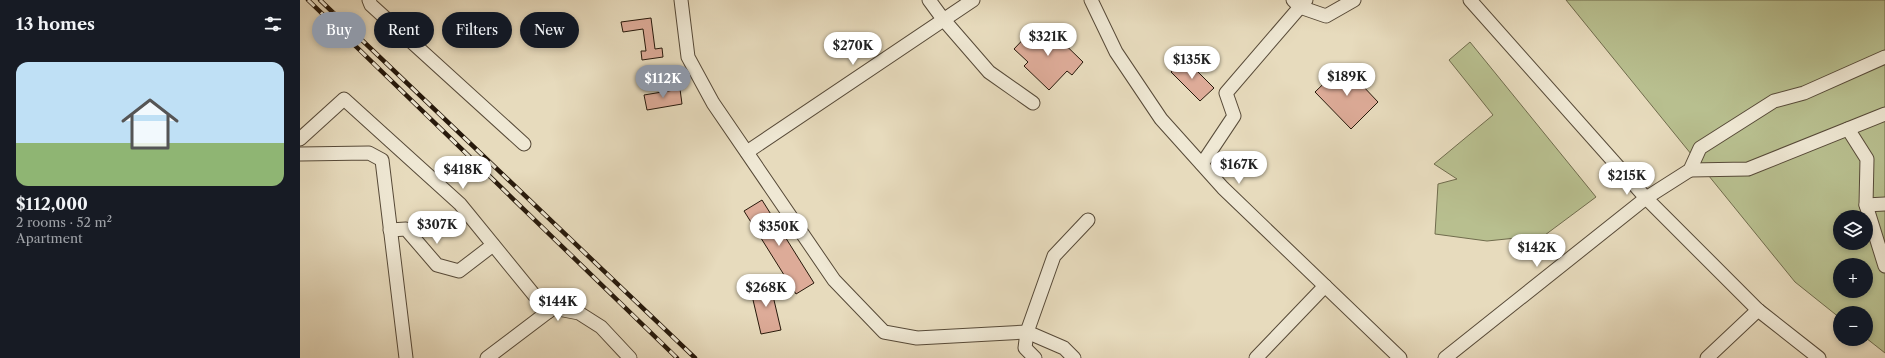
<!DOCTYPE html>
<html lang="en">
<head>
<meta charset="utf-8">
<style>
	body { margin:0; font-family:"Libre Caslon Text",serif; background:#242831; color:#f1f3f6; height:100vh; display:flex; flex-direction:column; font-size:15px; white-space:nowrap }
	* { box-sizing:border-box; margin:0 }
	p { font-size:13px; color:#9ea1a6 }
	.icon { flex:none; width:22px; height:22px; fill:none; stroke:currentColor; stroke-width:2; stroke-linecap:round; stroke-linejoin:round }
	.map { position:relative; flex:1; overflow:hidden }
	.drawer { display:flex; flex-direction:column; background:#171b24; width:300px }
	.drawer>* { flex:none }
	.top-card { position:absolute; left:12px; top:12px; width:380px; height:36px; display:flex; gap:8px }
	.controls { position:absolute; left:1533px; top:210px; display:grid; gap:8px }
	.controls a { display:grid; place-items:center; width:40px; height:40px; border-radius:50%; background:#171b24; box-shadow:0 2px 6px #0003; font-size:20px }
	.price { position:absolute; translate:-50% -34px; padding:0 9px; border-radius:14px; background:#fff; color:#222; font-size:13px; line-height:26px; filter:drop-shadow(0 1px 2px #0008) }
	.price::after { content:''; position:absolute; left:50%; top:24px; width:12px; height:9px; margin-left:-6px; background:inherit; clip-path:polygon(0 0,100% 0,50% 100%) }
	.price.selected { background:#8c9099; color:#fff }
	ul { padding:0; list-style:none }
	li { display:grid; align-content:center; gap:8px; height:212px; padding:0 16px }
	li+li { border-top:1px solid #363941 }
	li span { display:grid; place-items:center; height:124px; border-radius:12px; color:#555 }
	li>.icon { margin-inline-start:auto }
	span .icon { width:72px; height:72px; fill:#fffc; stroke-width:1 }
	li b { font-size:17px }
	h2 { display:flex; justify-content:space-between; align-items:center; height:48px; padding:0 16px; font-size:17px }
	.pill { padding:0 14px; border-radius:18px; background:#171b24; box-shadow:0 2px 6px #0003; font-size:14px; line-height:36px }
	.pill.selected { background:#8c9099; color:#fff }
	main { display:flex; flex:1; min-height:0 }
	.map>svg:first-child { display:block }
	.green { fill:#b8bf8f; stroke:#706c4d; fill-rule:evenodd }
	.building { fill:#ddab98; stroke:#27190b }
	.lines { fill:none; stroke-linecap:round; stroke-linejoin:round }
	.minor-casing { stroke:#574a38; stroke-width:15 }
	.minor { stroke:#efe8d4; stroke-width:13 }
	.rail-casing { stroke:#27190b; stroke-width:4.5 }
	.rail { stroke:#efe8d4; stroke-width:3; stroke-dasharray:9; stroke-linecap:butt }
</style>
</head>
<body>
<main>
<section class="drawer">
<h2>13 homes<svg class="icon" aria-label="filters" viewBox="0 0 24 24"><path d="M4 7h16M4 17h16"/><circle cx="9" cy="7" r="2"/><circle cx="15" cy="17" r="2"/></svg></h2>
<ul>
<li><span style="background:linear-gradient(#bfe0f5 65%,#8fb573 0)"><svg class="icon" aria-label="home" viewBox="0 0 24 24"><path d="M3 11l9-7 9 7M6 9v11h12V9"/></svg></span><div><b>$112,000</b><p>2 rooms · 52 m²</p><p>Apartment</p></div></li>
</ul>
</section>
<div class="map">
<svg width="1585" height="358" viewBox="0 0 1585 358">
	<rect width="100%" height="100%" fill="#e7dbbd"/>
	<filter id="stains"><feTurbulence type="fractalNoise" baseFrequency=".005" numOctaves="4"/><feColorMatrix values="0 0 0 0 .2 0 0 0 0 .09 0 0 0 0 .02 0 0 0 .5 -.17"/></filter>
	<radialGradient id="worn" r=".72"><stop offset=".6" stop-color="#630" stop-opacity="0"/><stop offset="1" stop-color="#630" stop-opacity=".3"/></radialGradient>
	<g class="green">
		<path d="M1266 0H1585V353L1566 338V313H1540V318L1495 282ZM1540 217H1566V243H1540ZM1540 265H1566V291H1540Z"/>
		<polygon points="1170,42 1296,197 1245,235 1187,241 1135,234 1138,184 1157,179 1134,164 1193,115 1149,60"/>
	</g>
	<g class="building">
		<polygon points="351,18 355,49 362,48 363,57 342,60 341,51 346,51 343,29 323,32 321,22"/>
		<polygon points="746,26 783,62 772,75 767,71 749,90 724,66 728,62 714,49 732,30 737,35"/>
		<polygon points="884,58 914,88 900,101 871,72"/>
		<polygon points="1043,65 1078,102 1051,129 1015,92"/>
		<polygon points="380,89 382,104 347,110 344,95"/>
		<polygon points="462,200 514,283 496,294 444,211"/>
		<polygon points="470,283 481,330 461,334 450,287"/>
	</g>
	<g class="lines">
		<defs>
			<g id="minor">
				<polyline points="69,0 71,5 224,144"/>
				<polyline points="381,0 388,57 413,103 534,280 584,332 617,338 727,332 764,348 774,358"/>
				<polyline points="629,0 643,19 689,72 733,103"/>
				<polyline points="791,0 816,52 861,119 923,188 1100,358"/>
				<polyline points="993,0 1000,7 1026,16 1054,0"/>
				<polyline points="1170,0 1346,198 1458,310 1519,358"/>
				<polyline points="1548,129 1567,159 1566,205 1585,266"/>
				<polyline points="0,139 44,99 160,204 248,312"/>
				<polyline points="447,152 673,0"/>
				<polyline points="0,154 69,153 82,160 106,358"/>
				<polyline points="902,164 934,116 926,93 1006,0"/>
				<polyline points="1390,170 1448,169 1585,114"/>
				<polyline points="1566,205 1585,204"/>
				<polyline points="90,230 106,229 137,265 159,271 193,245"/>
				<polyline points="187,358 253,308 279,313 301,327 330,358"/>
				<polyline points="735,358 725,348 727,332 754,256 788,220"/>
				<polyline points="956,358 1025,286"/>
				<polyline points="1145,358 1346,198 1390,170 1400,148 1474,101 1504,93 1585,57"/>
				<polyline points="1407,358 1458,310"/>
			</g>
		</defs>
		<use href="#minor" class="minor-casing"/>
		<use href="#minor" class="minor"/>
		<defs>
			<g id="rail">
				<polyline points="8,0 377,358"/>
				<polyline points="20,0 395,358"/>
			</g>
		</defs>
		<use href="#rail" class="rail-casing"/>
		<use href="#rail" class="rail"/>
	</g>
	<rect width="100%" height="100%" filter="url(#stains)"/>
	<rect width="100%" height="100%" fill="url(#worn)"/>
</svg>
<div class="controls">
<a><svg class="icon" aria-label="layers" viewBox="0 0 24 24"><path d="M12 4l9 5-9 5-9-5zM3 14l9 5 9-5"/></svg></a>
<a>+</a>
<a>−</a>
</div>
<b class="price" style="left:748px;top:57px">$321K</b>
<b class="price" style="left:553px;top:66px">$270K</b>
<b class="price" style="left:892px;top:80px">$135K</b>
<b class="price" style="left:1047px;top:97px">$189K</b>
<b class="price selected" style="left:363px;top:99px">$112K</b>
<b class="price" style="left:939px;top:185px">$167K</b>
<b class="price" style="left:163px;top:190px">$418K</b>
<b class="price" style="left:1327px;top:196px">$215K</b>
<b class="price" style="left:137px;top:245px">$307K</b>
<b class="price" style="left:479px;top:247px">$350K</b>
<b class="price" style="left:1237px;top:268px">$142K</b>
<b class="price" style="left:466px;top:308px">$268K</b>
<b class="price" style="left:258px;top:322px">$144K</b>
<div class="top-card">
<a class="pill selected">Buy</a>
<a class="pill">Rent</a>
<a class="pill">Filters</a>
<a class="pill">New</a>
</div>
</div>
</main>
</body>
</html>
